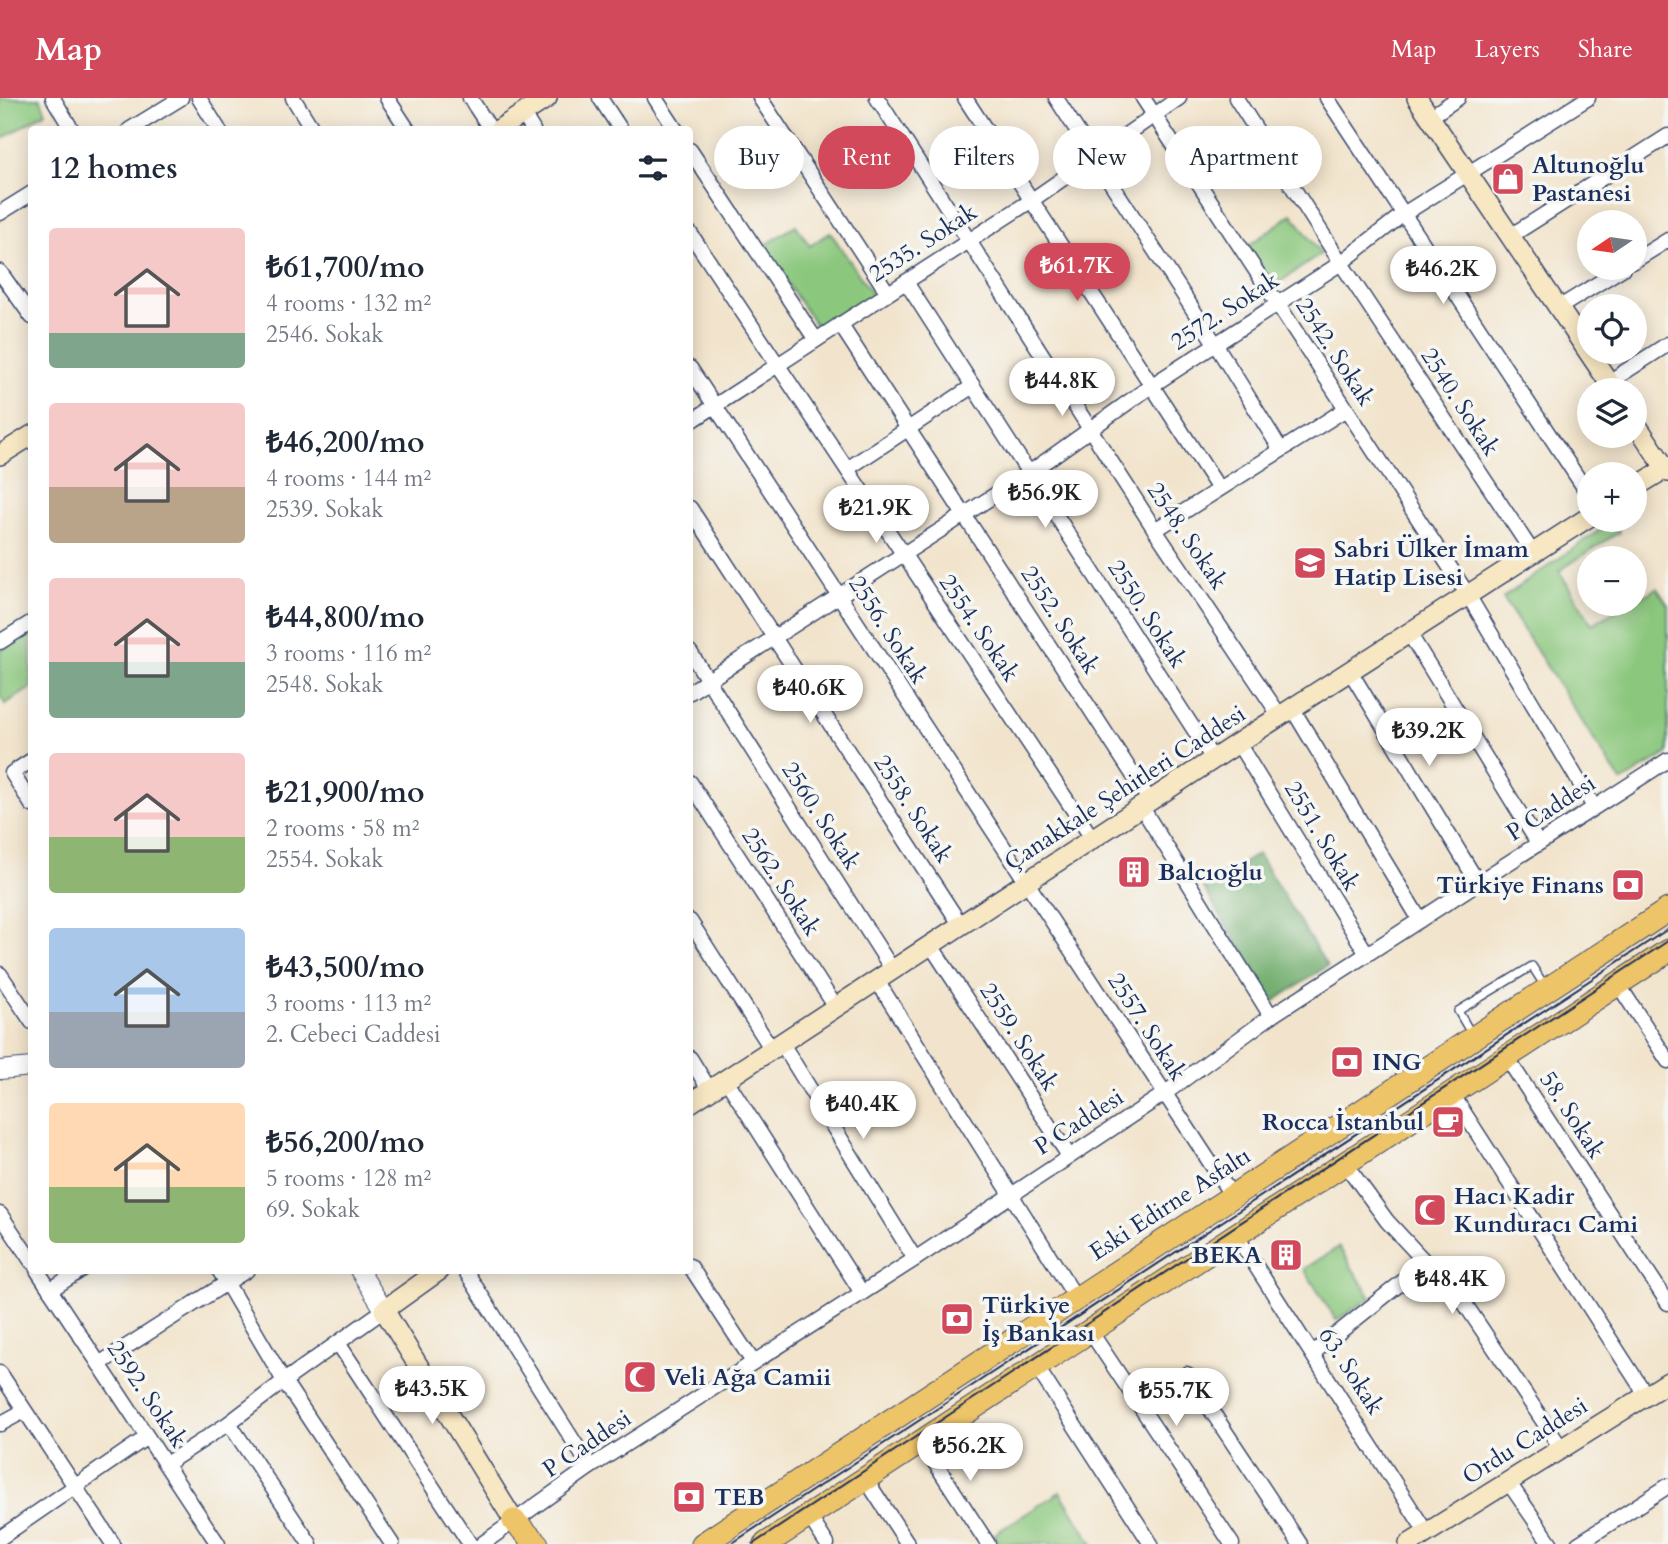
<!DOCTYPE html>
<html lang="en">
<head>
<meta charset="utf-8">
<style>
	body { margin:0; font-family:Cardo,serif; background:#f2f2f3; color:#1f2937; height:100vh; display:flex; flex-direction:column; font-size:26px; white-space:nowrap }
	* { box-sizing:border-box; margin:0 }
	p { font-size:23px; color:#747a83 }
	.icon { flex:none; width:38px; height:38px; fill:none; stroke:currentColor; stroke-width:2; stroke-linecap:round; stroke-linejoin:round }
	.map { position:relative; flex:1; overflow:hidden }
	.side { position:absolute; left:28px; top:28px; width:665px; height:1148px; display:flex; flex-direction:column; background:#fff; border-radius:7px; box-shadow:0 4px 18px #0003 }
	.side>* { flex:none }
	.banner { position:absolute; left:714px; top:28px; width:665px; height:63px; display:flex; gap:14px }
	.needle { width:46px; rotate:257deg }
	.buttons { position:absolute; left:1577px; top:112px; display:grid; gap:14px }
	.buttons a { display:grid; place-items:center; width:70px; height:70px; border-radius:50%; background:#fff; box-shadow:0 4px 18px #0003; font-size:35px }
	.price { position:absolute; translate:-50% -60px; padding:0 16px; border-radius:24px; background:#fff; color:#222; font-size:23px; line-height:46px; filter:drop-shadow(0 2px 4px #0008) }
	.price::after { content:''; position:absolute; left:50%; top:42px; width:21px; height:16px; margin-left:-10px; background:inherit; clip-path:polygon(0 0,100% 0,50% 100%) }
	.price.active { background:#d1495b; color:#fff }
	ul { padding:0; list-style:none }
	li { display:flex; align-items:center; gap:21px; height:175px; padding:0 21px }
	li span { display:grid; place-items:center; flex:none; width:196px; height:140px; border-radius:7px; color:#555 }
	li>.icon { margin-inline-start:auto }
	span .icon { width:84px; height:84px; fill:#fffc; stroke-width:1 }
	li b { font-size:30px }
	h2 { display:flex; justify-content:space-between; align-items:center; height:84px; padding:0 21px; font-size:30px }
	.pill { padding:0 24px; border-radius:32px; background:#fff; box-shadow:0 4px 18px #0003; font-size:24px; line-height:63px }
	.pill.active { background:#d1495b; color:#fff }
	header { display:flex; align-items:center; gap:42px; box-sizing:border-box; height:98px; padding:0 35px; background:#d1495b; color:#fff }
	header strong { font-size:33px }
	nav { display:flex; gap:38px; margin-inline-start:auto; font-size:24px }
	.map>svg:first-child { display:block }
	.green { fill:#8bc77d; stroke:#537b6e; stroke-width:2 }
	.forest { fill:#70ac6c; stroke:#466e65; stroke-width:2 }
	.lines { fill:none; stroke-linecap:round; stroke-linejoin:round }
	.service-casing { stroke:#3b4a6e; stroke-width:10 }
	.minor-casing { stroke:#3b4a6e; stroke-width:17 }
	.tertiary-casing { stroke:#3b4a6e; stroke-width:20 }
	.secondary-casing { stroke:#3b4a6e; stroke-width:22 }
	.primary-casing { stroke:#3b4a6e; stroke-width:25 }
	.service { stroke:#fff; stroke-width:7 }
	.minor { stroke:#fff; stroke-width:14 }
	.tertiary { stroke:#fff; stroke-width:18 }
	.secondary { stroke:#f8e7c3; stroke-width:19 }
	.primary { stroke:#eec469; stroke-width:23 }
	.tram { stroke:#1b2f5e; stroke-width:2 }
	.labels { text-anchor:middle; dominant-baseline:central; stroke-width:7; stroke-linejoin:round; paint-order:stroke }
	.poi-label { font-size:24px; font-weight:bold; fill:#1b2f5e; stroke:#f6f6f2; text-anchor:start }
	.street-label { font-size:24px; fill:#1b2f5e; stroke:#f6f6f2 }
</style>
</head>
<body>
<header>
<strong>Map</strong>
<nav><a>Map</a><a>Layers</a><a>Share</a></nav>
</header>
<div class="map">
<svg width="1668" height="1446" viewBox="0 0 1668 1446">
	<rect width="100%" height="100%" fill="#f6f6f2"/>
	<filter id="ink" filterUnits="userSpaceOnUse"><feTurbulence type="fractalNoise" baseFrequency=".0143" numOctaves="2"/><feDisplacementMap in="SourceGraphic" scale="14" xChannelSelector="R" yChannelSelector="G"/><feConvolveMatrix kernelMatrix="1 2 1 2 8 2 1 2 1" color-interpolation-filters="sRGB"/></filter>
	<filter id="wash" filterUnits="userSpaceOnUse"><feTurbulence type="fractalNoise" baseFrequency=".00686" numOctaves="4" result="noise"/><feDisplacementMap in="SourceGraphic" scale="28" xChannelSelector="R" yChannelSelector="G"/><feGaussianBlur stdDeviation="1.57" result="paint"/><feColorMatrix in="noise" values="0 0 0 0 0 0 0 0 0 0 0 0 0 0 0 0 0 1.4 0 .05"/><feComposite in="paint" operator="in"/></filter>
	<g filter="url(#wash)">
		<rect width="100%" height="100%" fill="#f2e4cc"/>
		<g class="green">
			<polygon points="0,0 40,0 46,14 0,42"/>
			<polygon points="1292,116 1321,156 1274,188 1248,148"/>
			<polygon points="796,127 810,148 830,134 874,199 821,235 763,149"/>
			<polygon points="1614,422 1619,434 1559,473 1592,526 1629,506 1634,506 1635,503 1657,490 1668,507 1668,655 1621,684 1503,500"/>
			<polygon points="31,532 31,590 5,606 0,597 0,553"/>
			<polygon points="1339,1149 1371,1200 1336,1222 1304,1171"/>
			<polygon points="1060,1394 1093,1446 999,1446 993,1437"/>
		</g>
		<polygon class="forest" points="1258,756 1327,868 1273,904 1203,789"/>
	</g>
	<g filter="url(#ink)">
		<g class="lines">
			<defs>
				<g id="service">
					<polyline points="1472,937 1458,913 1532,868 1546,890"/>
					<polyline points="1140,1307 1187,1276"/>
				</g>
				<g id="minor">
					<polyline points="53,0 72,32"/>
					<polyline points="199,0 219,32"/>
					<polyline points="293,0 313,32"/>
					<polyline points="387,0 408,32"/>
					<polyline points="470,0 491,32"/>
					<polyline points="600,0 621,32"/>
					<polyline points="655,0 676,32"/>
					<polyline points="760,0 888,195"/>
					<polyline points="877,0 1155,432 1280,618"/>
					<polyline points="965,0 1219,391"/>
					<polyline points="1056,0 1216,247 1281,352"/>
					<polyline points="1143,0 1468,497 1594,709"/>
					<polyline points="1236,0 1341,165 1533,455"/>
					<polyline points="1327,0 1589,397"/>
					<polyline points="523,16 533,32"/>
					<polyline points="1430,19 1458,0"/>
					<polyline points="129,32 181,0"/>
					<polyline points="690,52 816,242"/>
					<polyline points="0,115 32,95"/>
					<polyline points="690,135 1092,740"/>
					<polyline points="1512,137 1668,38"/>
					<polyline points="1634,163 1668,142"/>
					<polyline points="0,174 32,219"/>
					<polyline points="906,184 1213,661"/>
					<polyline points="1560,209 1623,170"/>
					<polyline points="840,226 1150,703"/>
					<polyline points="690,270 1232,1098"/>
					<polyline points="1609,284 1668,246"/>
					<polyline points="690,324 1032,102 1179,0"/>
					<polyline points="847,371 973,288"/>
					<polyline points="690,410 960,826"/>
					<polyline points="1155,432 1346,311"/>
					<polyline points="1409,535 1538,745"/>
					<polyline points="0,544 32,524"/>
					<polyline points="690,554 892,871"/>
					<polyline points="1350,573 1478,785"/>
					<polyline points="690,594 1029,375 1151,288 1341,165 1402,117 1588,0"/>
					<polyline points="1292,610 1420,822"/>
					<polyline points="1238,645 1367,856"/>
					<polyline points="32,662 12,675 32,707"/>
					<polyline points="690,684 835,908"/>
					<polyline points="1141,708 1271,918"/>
					<polyline points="690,823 771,950"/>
					<polyline points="930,846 1069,1058"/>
					<polyline points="0,876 32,924"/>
					<polyline points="876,881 1076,1200"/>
					<polyline points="1618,886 1668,963"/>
					<polyline points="781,944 915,1161"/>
					<polyline points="690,960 709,991"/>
					<polyline points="1507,960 1668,1205"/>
					<polyline points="725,980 862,1195"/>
					<polyline points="1452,996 1646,1297"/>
					<polyline points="1344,1064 1387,1123 1426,1165"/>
					<polyline points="0,1116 32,1164"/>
					<polyline points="1236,1137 1426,1434"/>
					<polyline points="690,1168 753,1264"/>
					<polyline points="37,1172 218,1446"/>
					<polyline points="219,1172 284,1283 392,1446"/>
					<polyline points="465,1172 590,1369"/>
					<polyline points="50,1192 81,1172"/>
					<polyline points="1090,1233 1232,1446"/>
					<polyline points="338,1245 470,1446"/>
					<polyline points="1313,1255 1426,1165 1449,1182 1561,1350"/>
					<polyline points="99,1266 247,1172"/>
					<polyline points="1036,1268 1151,1446"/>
					<polyline points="0,1275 113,1446"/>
					<polyline points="1187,1276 1300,1446"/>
					<polyline points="229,1325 310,1446"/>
					<polyline points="0,1326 24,1313"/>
					<polyline points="921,1343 988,1446"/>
					<polyline points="166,1366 229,1325 284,1283 384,1212"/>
					<polyline points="865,1380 908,1446"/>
					<polyline points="1507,1382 1551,1446"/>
					<polyline points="809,1418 827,1446"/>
					<polyline points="0,1440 147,1339"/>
					<polyline points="482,1446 590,1369 915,1161 1164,996 1271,918 1668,662"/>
					<polyline points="1578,1446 1668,1388"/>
				</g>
				<g id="tertiary">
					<polyline points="0,972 32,969"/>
					<polyline points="359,1172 384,1212"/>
				</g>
				<g id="secondary">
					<polyline points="1417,0 1614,292"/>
					<polyline points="498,32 547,0"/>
					<polyline points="1634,323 1668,374"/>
					<polyline points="0,357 32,337"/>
					<polyline points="1634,390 1668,369"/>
					<polyline points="690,1005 1238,645 1589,419"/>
					<polyline points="440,1172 384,1212 514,1423"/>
					<polyline points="1409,1446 1668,1284"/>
				</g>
				<g id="primary">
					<polyline points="514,1423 537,1446"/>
					<polyline points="703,1446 1668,812"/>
					<polyline points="766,1446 1668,853"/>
				</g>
			</defs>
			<use href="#service" class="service-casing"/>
			<use href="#minor" class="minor-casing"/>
			<use href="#tertiary" class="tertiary-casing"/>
			<use href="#secondary" class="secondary-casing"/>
			<use href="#primary" class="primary-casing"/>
			<use href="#service" class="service"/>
			<use href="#minor" class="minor"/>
			<use href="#tertiary" class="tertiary"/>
			<use href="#secondary" class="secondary"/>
			<use href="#primary" class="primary"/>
			<g class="tram">
				<polyline points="731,1446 1668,831"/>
				<polyline points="753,1446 1668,843"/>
			</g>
		</g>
	</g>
	<defs>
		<symbol id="shop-square" viewBox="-11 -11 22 22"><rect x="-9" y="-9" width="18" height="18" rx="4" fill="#d1495b" stroke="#f6f6f2"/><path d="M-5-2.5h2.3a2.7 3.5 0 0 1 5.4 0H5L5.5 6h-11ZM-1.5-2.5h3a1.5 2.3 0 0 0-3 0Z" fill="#fff"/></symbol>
		<symbol id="school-square" viewBox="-11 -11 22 22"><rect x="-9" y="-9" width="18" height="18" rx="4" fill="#d1495b" stroke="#f6f6f2"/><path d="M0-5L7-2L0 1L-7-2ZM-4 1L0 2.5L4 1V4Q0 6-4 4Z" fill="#fff"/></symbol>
		<symbol id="building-square" viewBox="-11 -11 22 22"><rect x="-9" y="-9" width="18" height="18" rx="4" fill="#d1495b" stroke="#f6f6f2"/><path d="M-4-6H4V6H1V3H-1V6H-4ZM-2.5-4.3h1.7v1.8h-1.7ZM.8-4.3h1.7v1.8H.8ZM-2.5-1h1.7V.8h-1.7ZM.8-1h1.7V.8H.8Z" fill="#fff"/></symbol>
		<symbol id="bank-square" viewBox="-11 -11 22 22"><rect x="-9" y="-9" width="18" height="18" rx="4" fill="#d1495b" stroke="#f6f6f2"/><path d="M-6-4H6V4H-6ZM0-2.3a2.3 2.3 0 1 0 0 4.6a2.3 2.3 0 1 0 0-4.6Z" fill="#fff"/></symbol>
		<symbol id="cafe-square" viewBox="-11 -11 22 22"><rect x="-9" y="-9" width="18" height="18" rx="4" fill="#d1495b" stroke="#f6f6f2"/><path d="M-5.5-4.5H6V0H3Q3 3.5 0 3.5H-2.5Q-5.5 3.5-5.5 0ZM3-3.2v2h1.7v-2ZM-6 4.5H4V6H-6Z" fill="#fff"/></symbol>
		<symbol id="mosque-square" viewBox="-11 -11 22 22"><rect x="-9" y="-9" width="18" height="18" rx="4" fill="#d1495b" stroke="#f6f6f2"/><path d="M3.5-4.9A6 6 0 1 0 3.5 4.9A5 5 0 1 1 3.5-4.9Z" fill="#fff"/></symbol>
	</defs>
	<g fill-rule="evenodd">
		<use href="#shop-square" x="1489" y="62" width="38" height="38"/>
		<use href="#school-square" x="1291" y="446" width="38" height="38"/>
		<use href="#building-square" x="1115" y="755" width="38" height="38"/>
		<use href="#bank-square" x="1609" y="768" width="38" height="38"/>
		<use href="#bank-square" x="1328" y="945" width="38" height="38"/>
		<use href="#cafe-square" x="1429" y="1005" width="38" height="38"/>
		<use href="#mosque-square" x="1411" y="1093" width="38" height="38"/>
		<use href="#building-square" x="1267" y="1138" width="38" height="38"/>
		<use href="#bank-square" x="938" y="1202" width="38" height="38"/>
		<use href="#mosque-square" x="621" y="1260" width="38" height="38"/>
		<use href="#bank-square" x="670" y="1380" width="38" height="38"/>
	</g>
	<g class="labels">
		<g class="poi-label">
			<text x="1532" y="67">Altunoğlu<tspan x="1532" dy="28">Pastanesi</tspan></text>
			<text x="1334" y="451">Sabri Ülker İmam<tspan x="1334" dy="28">Hatip Lisesi</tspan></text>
			<text x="1158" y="774">Balcıoğlu</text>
			<text x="1604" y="787" text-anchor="end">Türkiye Finans</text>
			<text x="1372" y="964">ING</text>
			<text x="1424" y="1024" text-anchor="end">Rocca İstanbul</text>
			<text x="1454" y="1098">Hacı Kadir<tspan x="1454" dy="28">Kunduracı Cami</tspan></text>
			<text x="1262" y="1157" text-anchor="end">BEKA</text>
			<text x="982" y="1207">Türkiye<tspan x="982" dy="28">İş Bankası</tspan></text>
			<text x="664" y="1279">Veli Ağa Camii</text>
			<text x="714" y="1399">TEB</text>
		</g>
		<g class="street-label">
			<text transform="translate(923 145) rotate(-33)">2535. Sokak</text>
			<text transform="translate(1225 213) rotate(-33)">2572. Sokak</text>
			<text transform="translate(1335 254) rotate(57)">2542. Sokak</text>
			<text transform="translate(1460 304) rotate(57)">2540. Sokak</text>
			<text transform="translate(1187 438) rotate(56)">2548. Sokak</text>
			<text transform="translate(1147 516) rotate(57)">2550. Sokak</text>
			<text transform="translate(1060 522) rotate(57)">2552. Sokak</text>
			<text transform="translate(979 530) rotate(56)">2554. Sokak</text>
			<text transform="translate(888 532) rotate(57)">2556. Sokak</text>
			<text transform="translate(1125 690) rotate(-33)">Çanakkale Şehitleri Caddesi</text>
			<text transform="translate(1551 710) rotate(-33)">P Caddesi</text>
			<text transform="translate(913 711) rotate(57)">2558. Sokak</text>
			<text transform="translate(821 718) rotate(57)">2560. Sokak</text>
			<text transform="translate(1322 738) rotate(59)">2551. Sokak</text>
			<text transform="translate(781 784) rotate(57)">2562. Sokak</text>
			<text transform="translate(1147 929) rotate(57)">2557. Sokak</text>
			<text transform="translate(1019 939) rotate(57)">2559. Sokak</text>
			<text transform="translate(1572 1017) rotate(57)">58. Sokak</text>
			<text transform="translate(1079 1024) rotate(-33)">P Caddesi</text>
			<text transform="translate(1170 1106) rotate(-33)">Eski Edirne Asfaltı</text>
			<text transform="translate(1351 1273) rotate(57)">63. Sokak</text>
			<text transform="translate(147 1296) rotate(56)">2592. Sokak</text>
			<text transform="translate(1525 1343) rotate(-32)">Ordu Caddesi</text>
			<text transform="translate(587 1346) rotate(-34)">P Caddesi</text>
		</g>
	</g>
</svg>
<div class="buttons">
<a><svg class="needle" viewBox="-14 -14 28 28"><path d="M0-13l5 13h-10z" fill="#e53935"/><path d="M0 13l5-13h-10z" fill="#747a83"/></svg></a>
<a><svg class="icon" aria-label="locate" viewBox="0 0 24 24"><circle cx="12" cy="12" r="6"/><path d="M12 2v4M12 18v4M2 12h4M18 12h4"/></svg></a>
<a><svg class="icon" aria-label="layers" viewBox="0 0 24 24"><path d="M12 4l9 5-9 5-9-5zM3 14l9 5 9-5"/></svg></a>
<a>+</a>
<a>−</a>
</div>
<b class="price active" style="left:1077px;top:205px">₺61.7K</b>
<b class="price" style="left:1443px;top:208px">₺46.2K</b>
<b class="price" style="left:1062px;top:320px">₺44.8K</b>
<b class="price" style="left:1045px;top:432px">₺56.9K</b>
<b class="price" style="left:876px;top:447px">₺21.9K</b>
<b class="price" style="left:810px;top:627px">₺40.6K</b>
<b class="price" style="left:1429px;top:670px">₺39.2K</b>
<b class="price" style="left:863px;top:1043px">₺40.4K</b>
<b class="price" style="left:1452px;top:1218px">₺48.4K</b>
<b class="price" style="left:432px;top:1328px">₺43.5K</b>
<b class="price" style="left:1176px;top:1330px">₺55.7K</b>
<b class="price" style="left:970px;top:1385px">₺56.2K</b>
<div class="banner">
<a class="pill">Buy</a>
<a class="pill active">Rent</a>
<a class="pill">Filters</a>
<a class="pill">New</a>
<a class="pill">Apartment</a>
</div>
<section class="side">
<h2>12 homes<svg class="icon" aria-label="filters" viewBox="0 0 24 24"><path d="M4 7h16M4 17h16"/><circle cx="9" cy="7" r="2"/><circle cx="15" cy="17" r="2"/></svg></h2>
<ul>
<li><span style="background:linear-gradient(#f6c9c9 75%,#7fa58c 0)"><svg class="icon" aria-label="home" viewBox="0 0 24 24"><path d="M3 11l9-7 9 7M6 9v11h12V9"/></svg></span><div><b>₺61,700/mo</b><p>4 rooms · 132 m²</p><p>2546. Sokak</p></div></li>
<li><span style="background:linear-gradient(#f6c9c9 60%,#b9a48a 0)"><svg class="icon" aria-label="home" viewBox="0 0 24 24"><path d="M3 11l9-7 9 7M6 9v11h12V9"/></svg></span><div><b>₺46,200/mo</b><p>4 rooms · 144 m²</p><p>2539. Sokak</p></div></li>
<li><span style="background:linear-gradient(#f6c9c9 60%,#7fa58c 0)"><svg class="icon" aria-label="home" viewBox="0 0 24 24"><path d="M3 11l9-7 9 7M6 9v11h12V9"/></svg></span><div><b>₺44,800/mo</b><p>3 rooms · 116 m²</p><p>2548. Sokak</p></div></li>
<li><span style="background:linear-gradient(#f6c9c9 60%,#8fb573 0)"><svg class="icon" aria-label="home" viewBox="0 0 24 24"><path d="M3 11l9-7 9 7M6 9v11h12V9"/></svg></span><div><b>₺21,900/mo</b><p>2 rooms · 58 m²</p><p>2554. Sokak</p></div></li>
<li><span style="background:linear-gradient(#a9c7e8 60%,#9aa5b1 0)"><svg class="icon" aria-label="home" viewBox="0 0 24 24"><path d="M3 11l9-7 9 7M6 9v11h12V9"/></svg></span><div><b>₺43,500/mo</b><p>3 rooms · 113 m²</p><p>2. Cebeci Caddesi</p></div></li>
<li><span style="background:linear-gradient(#ffd9b3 60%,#8fb573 0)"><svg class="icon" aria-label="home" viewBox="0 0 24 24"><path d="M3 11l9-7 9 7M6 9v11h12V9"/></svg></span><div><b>₺56,200/mo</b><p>5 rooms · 128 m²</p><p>69. Sokak</p></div></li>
</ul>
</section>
</div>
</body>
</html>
